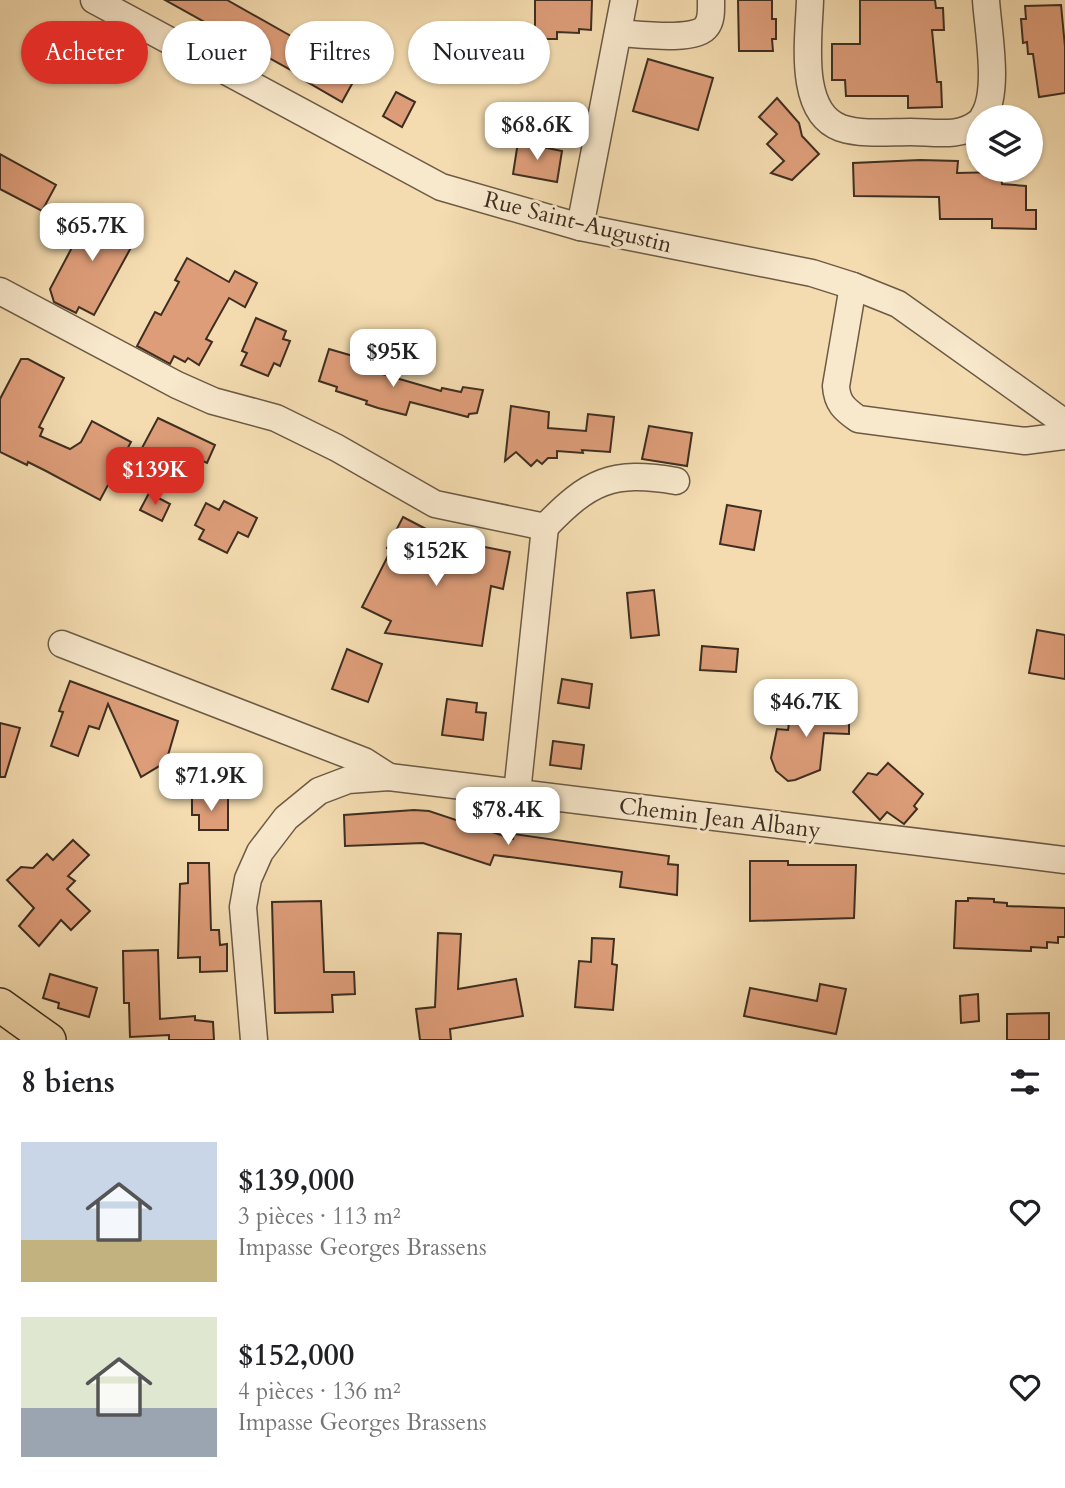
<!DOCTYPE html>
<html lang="fr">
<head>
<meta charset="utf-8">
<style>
	body { margin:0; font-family:Cardo,serif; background:#f6f6f6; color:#202124; height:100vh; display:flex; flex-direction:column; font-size:26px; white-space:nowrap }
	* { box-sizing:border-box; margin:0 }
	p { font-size:23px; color:#757577 }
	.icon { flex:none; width:38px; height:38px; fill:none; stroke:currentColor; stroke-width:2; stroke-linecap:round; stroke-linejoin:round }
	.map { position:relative; height:1040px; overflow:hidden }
	.panel { display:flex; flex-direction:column; background:#fff; flex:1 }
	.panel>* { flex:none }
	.top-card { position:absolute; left:21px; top:21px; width:700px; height:63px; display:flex; gap:14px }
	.fabs { position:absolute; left:966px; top:105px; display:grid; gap:14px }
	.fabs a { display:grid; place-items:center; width:77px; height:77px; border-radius:50%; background:#fff; box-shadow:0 2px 5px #0004; font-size:35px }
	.price { position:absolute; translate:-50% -60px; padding:0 16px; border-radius:14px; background:#fff; color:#222; font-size:23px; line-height:46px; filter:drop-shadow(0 2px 4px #0008) }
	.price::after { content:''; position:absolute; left:50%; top:42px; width:21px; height:16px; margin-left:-10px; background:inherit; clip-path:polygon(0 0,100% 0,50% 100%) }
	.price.current { background:#d93025; color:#fff }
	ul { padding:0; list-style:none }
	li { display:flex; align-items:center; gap:21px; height:175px; padding:0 21px }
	li span { display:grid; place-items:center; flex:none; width:196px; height:140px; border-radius:0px; color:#555 }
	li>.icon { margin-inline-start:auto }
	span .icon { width:84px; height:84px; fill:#fffc; stroke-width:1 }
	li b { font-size:30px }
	h2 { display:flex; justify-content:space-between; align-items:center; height:84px; padding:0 21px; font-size:30px }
	.chip { padding:0 24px; border-radius:32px; background:#fff; box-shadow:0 2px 5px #0004; font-size:24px; line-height:63px }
	.chip.current { background:#d93025; color:#fff }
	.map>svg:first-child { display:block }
	.building { fill:#dd9d79; stroke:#3e2e21; stroke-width:2 }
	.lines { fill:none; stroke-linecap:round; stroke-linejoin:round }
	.minor-casing { stroke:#6c5a45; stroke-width:29 }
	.major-casing { stroke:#3e2e21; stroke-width:36 }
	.minor { stroke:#f8e8cc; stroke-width:26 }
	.major { stroke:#f4dcb0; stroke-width:33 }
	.labels { text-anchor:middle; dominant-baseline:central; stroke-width:6; stroke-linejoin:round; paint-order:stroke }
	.street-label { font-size:23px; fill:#3e2e21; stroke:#f8e8cc }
</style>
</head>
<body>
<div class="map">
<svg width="1065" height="1040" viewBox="0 0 1065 1040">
	<rect width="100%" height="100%" fill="#f4dcb0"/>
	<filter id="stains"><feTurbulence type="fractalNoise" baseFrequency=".00286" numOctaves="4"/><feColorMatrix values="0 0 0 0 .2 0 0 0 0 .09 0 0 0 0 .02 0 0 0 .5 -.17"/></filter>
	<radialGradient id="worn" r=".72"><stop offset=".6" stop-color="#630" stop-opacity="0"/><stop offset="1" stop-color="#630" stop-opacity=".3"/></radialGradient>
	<g class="building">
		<polygon points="165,0 227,0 298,40 296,43 337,67 340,62 358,73 342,102 304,80 305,78"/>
		<polygon points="535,0 592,0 591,30 579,29 579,33 557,32 557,39 535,39"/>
		<polygon points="738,0 772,0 772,19 776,19 776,39 772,39 773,51 739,51"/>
		<polygon points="860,0 935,0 936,8 943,8 944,30 932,30 937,82 941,82 942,107 908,108 908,96 846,96 845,80 832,80 832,44 860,44"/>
		<polygon points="1061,5 1065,47 1065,93 1039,97 1033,54 1028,54 1027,42 1023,43 1021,19 1026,19 1025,6"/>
		<polygon points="648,59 713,78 698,130 633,111"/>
		<polygon points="396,92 415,102 402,127 383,116"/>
		<polygon points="777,98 799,123 802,136 819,154 792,180 771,173 784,161 767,144 777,134 759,117"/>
		<polygon points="518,142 562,151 557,182 513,174"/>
		<polygon points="0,154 56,185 42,211 0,189"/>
		<polygon points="920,160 958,161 957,173 1001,172 1002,184 1026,186 1026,210 1036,210 1036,229 992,228 992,219 940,219 939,197 854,196 853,163"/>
		<polygon points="101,212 139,233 94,315 79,307 76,313 54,302 50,289 77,238 72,236 82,216 95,223"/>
		<polygon points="187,258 229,282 235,271 257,283 245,307 229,298 206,339 212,342 199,365 188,358 185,362 174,356 170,364 137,346 155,312 161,315 179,282 175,280"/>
		<polygon points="256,318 286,331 283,339 290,341 280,366 274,363 268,376 241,365 247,353 242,351"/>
		<polygon points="329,349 360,358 358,367 441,391 442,388 461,392 463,387 483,390 477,413 469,414 468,417 410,402 406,415 378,408 366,404 367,401 336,391 337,387 319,381"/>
		<polygon points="21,359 28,359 64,378 39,427 43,429 40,436 70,449 81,442 92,421 131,442 100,500 46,471 28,462 27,465 0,452 0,399"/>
		<polygon points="511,406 549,412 548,428 586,431 588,414 614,417 610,452 582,450 583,453 557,451 557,458 548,458 542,464 537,460 531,466 516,452 505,461"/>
		<polygon points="158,418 215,445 207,463 190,455 187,462 163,451 154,470 135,461"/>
		<polygon points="649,426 692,433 687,466 642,459"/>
		<polygon points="149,493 170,504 162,521 140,510"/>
		<polygon points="224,501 257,518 248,537 238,532 227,553 199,539 204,530 195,525 206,503 219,510"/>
		<polygon points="727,505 761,511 754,550 720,544"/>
		<polygon points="403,517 428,530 420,546 451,552 465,543 510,552 503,589 491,586 482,646 385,633 391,621 362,607 391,550 387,548"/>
		<polygon points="654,590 659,635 631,638 627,593"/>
		<polygon points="1037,630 1065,635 1065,679 1029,673"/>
		<polygon points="702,646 738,649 736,672 700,670"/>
		<polygon points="347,649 382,664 368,702 332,689"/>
		<polygon points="562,679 592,684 589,708 558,703"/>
		<polygon points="70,681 178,721 166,762 141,777 108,704 99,729 89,726 78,756 51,746 63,712 59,711"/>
		<polygon points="447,699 477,703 476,712 486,713 483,740 442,735"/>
		<polygon points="792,703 849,709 849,734 824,733 820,770 795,780 788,781 776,771 771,758 777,729 788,730"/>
		<polygon points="0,723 20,728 5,777 0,777"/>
		<polygon points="553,741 584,745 581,769 550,765"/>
		<polygon points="888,763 923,794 914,806 917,809 904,824 887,812 880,820 853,792 868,773 877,775"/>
		<polygon points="192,797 228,797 228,830 199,830 199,815 192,815"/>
		<polygon points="414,810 429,811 513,839 514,834 669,856 668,864 678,865 677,895 620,887 622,872 494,855 490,865 423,843 345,846 344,815"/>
		<polygon points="73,840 89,855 68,876 75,881 67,889 90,911 71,930 61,920 39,946 19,926 34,908 7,880 21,867 33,868 47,854 53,860"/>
		<polygon points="750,861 788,861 788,865 856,865 854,918 750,921"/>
		<polygon points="188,863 209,863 211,930 219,930 220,945 227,944 227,971 200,972 200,957 178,958 180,884 188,883"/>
		<polygon points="968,898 994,899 994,902 1007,903 1007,906 1065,908 1065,937 1058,937 1058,943 1047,942 1047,948 1031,947 1031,951 954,948 956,901 968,901"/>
		<polygon points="321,901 324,972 354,972 355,994 332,995 333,1012 275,1013 272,902"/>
		<polygon points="438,933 461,934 458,989 516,979 523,1016 450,1029 451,1040 420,1040 416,1009 435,1007"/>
		<polygon points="592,938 614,939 612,964 617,965 613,1010 575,1007 579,961 591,962"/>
		<polygon points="158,950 160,1019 195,1016 195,1020 213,1022 214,1040 169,1040 169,1035 130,1037 129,1003 124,1003 123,951"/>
		<polygon points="50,974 97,988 89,1017 58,1008 59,1003 43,998"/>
		<polygon points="820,984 846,989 836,1034 744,1016 750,988 817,1001"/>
		<polygon points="978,994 979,1021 961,1023 960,996"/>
		<polygon points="1049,1013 1049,1040 1007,1040 1007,1014"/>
	</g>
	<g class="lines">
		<defs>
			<g id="minor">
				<polyline points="94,0 441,187 580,227 812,273 853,286 898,304 1065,423"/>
				<path d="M810 0C809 37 797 112 841 128 862 135 889 132 911 132 933 132 960 138 978 123"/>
				<path d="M618 33C637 34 696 42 706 27 712 20 711 9 711 0"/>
				<path d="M983 117C1000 92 988 31 986 0"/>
				<polyline points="580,227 624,0"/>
				<path d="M853 286 836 386C837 403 844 409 858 419L1025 441 1065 436"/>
				<path d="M0 291 177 385 213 401 276 418 337 448 435 504 545 527C589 481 612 470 676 481"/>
				<polyline points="62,644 364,761 389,777"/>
				<polyline points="517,793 545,527"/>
				<polyline points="254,1040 243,907 248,879 260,852 286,818 319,791 348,780 389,777 1065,860"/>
			</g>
			<polyline id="major" points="0,1005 49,1040"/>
		</defs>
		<use href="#minor" class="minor-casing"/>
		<use href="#major" class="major-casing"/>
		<use href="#minor" class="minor"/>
		<use href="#major" class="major"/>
	</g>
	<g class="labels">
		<g class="street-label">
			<text transform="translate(578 222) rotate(14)">Rue Saint-Augustin</text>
			<text transform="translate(720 818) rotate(7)">Chemin Jean Albany</text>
		</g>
	</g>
	<rect width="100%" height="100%" filter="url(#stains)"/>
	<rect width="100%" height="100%" fill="url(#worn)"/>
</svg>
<div class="fabs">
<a><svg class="icon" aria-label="layers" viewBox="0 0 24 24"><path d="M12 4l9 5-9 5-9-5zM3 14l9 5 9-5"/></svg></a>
</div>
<b class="price" style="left:537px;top:162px">$68.6K</b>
<b class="price" style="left:92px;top:263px">$65.7K</b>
<b class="price" style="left:393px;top:389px">$95K</b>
<b class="price current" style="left:155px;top:507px">$139K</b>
<b class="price" style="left:436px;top:588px">$152K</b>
<b class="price" style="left:806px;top:739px">$46.7K</b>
<b class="price" style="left:211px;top:813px">$71.9K</b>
<b class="price" style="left:508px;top:847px">$78.4K</b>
<div class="top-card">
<a class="chip current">Acheter</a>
<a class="chip">Louer</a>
<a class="chip">Filtres</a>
<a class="chip">Nouveau</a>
</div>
</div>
<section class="panel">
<h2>8 biens<svg class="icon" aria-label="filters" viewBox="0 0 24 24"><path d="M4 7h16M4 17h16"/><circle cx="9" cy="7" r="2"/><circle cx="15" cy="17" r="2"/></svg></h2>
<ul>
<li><span style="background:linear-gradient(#c9d6e8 70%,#c2b280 0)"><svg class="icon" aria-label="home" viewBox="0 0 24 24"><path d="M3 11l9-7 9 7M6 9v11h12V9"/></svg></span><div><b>$139,000</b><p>3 pièces · 113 m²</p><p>Impasse Georges Brassens</p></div><svg class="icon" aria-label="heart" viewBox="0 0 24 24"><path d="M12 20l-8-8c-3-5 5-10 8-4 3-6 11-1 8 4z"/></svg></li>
<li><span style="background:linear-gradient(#dfe7d0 65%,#9aa5b1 0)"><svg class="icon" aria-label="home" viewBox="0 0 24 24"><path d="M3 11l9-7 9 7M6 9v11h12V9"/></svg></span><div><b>$152,000</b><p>4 pièces · 136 m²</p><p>Impasse Georges Brassens</p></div><svg class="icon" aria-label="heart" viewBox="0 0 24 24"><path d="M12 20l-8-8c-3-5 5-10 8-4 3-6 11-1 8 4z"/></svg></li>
</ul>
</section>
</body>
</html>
